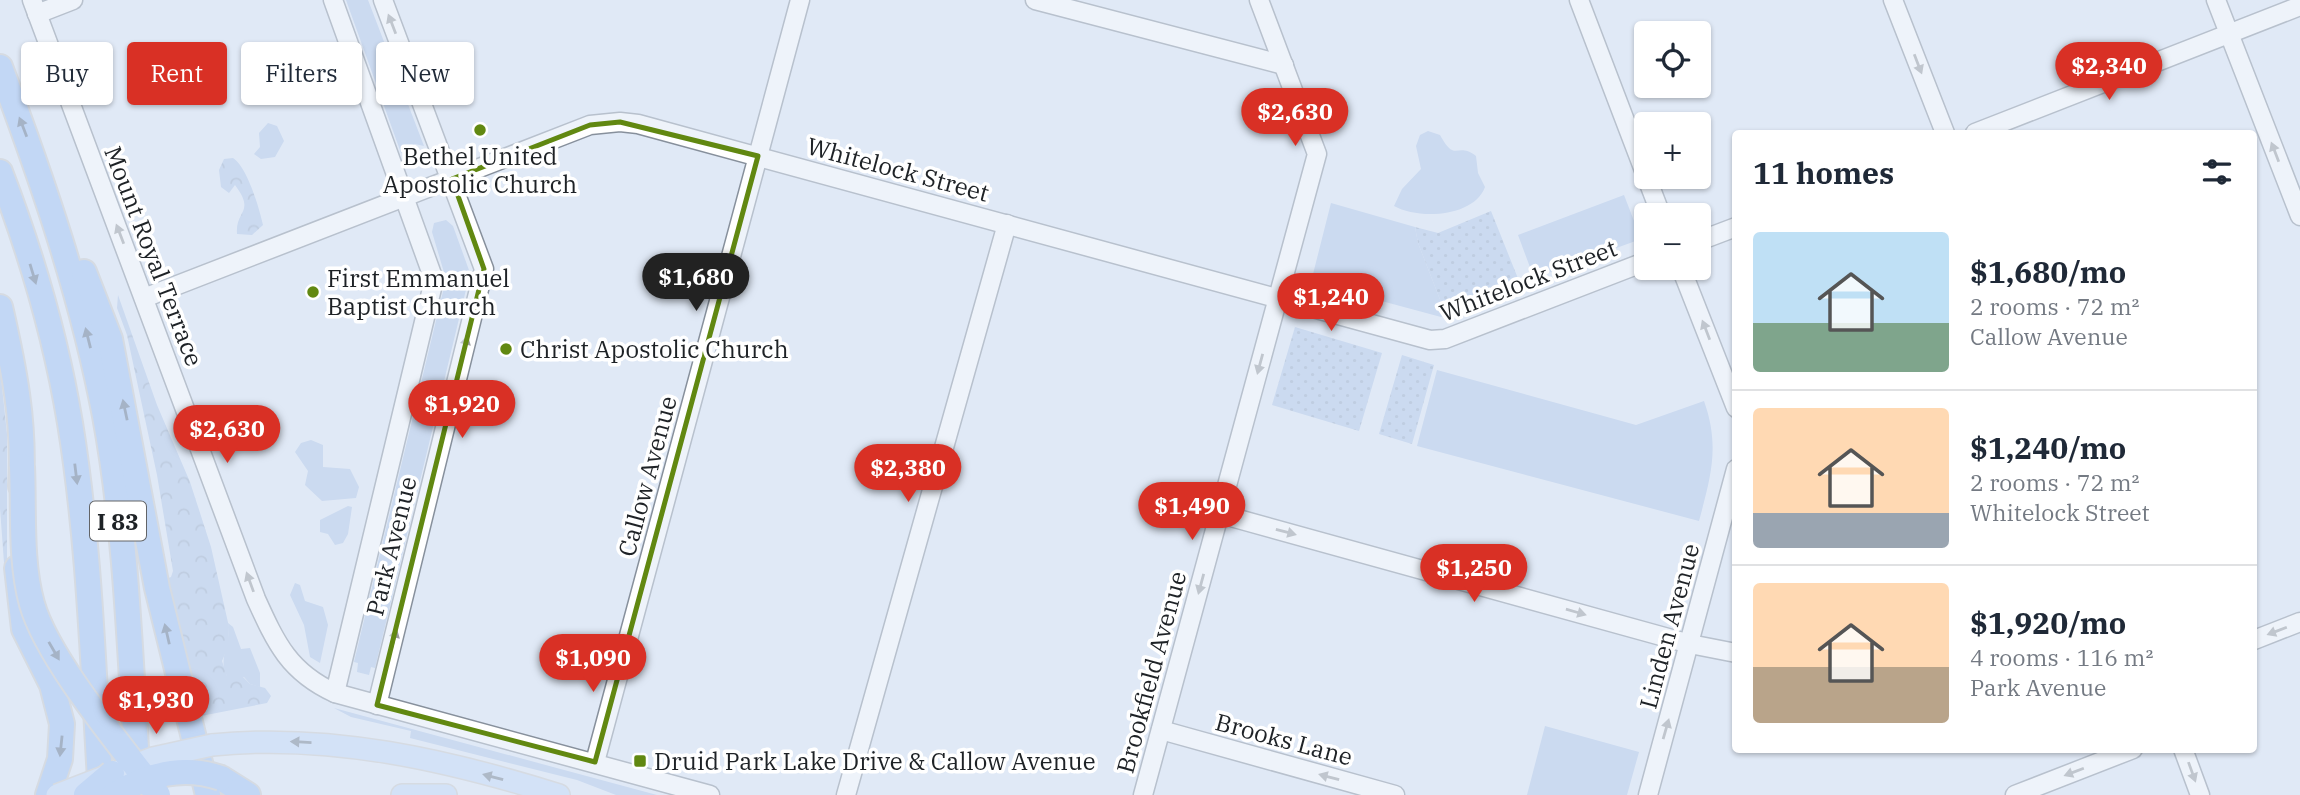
<!DOCTYPE html>
<html lang="en">
<head>
<meta charset="utf-8">
<style>
	body { margin:0; font-family:"IBM Plex Serif",serif; background:#f6f6f7; color:#1f2937; height:100vh; display:flex; flex-direction:column; font-size:26px; white-space:nowrap }
	* { box-sizing:border-box; margin:0 }
	p { font-size:23px; color:#747a83 }
	.icon { flex:none; width:38px; height:38px; fill:none; stroke:currentColor; stroke-width:2; stroke-linecap:round; stroke-linejoin:round }
	.map { position:relative; flex:1; overflow:hidden }
	.side { position:absolute; left:1732px; top:130px; width:525px; height:623px; display:flex; flex-direction:column; background:#fff; border-radius:7px; box-shadow:0 2px 5px #0004 }
	.side>* { flex:none }
	.top-card { position:absolute; left:21px; top:42px; width:665px; height:63px; display:flex; gap:14px }
	.tools { position:absolute; left:1634px; top:21px; display:grid; gap:14px }
	.tools a { display:grid; place-items:center; width:77px; height:77px; border-radius:7px; background:#fff; box-shadow:0 2px 5px #0004; font-size:35px }
	.price { position:absolute; translate:-50% -60px; padding:0 16px; border-radius:24px; background:#d93025; color:#fff; font-size:23px; line-height:46px; filter:drop-shadow(0 2px 4px #0008) }
	.price::after { content:''; position:absolute; left:50%; top:42px; width:21px; height:16px; margin-left:-10px; background:inherit; clip-path:polygon(0 0,100% 0,50% 100%) }
	.price.current { background:#222; color:#fff }
	ul { padding:0; list-style:none }
	li { display:flex; align-items:center; gap:21px; height:175px; padding:0 21px }
	li+li { border-top:2px solid #e0e1e3 }
	li span { display:grid; place-items:center; flex:none; width:196px; height:140px; border-radius:7px; color:#555 }
	li>.icon { margin-inline-start:auto }
	span .icon { width:84px; height:84px; fill:#fffc; stroke-width:1 }
	li b { font-size:30px }
	h2 { display:flex; justify-content:space-between; align-items:center; height:84px; padding:0 21px; font-size:30px }
	.tag { padding:0 24px; border-radius:7px; background:#fff; box-shadow:0 2px 5px #0004; font-size:24px; line-height:63px }
	.tag.current { background:#d93025; color:#fff }
	.map>svg:first-child { display:block }
	.green { fill:#b1c7e8 }
	.forest { fill:url(#forest-crowns) }
	.garden { fill:url(#garden-dots) }
	.lines { fill:none; stroke-linecap:round; stroke-linejoin:round }
	.minor-casing { stroke:#87909c; stroke-width:21 }
	.major-casing { stroke:#c9cacb; stroke-width:24 }
	.highway-casing { stroke:#c9cacb; stroke-width:28 }
	.minor { stroke:#fff; stroke-width:18 }
	.major { stroke:#c4d9f8; stroke-width:21 }
	.highway { stroke:#9dc0f3; stroke-width:24 }
	.major-bridge-casing { stroke:#c9cacb; stroke-width:24; stroke-linecap:butt }
	.highway-bridge-casing { stroke:#c9cacb; stroke-width:28; stroke-linecap:butt }
	.major-bridge { stroke:#c4d9f8; stroke-width:21 }
	.highway-bridge { stroke:#9dc0f3; stroke-width:24 }
	.oneway { fill:#9a9c9d }
	.oneway2 { fill:#5e718c }
	.oneway3 { fill:#717e8f }
	.marked { fill:none; stroke:#618811; stroke-width:5; stroke-linejoin:round }
	.poi-dot { fill:#618811; stroke:#fff; stroke-width:2.5 }
	.labels { text-anchor:middle; dominant-baseline:central; stroke-width:7; stroke-linejoin:round; paint-order:stroke }
	.shield { fill:#fff; stroke:#626467; stroke-width:2 }
	.shield-label { font-size:23px; font-weight:bold; fill:#1e2226 }
	.poi-label { font-size:24px; fill:#1e2226; stroke:#fff; text-anchor:start }
	.street-label { font-size:24px; fill:#1e2226; stroke:#fff }
</style>
</head>
<body>
<div class="map">
<svg width="2300" height="795" viewBox="0 0 2300 795">
	<defs>
		<pattern id="forest-crowns" width="20" height="18" patternUnits="userSpaceOnUse" patternTransform="scale(1.75)"><rect width="20" height="18" fill="#b1c7e8"/><path d="M2 6a3 3 0 1 1 6 0M12 15a3 3 0 1 1 6 0" fill="none" stroke="#98abc7"/></pattern>
		<pattern id="garden-dots" width="8" height="8" patternUnits="userSpaceOnUse" patternTransform="scale(1.75)"><rect width="8" height="8" fill="#b1c7e8"/><path d="M2 2h.1M6 6h.1" fill="none" stroke="#98abc7" stroke-width="1.8" stroke-linecap="round"/></pattern>
	</defs>
	<rect width="100%" height="100%" fill="#e0e9f6"/>
	<g class="green">
		<polygon points="346,0 368,0 424,146 415,144 401,153"/>
		<polygon points="268,123 277,126 284,141 275,157 261,159 254,154 260,147 259,133"/>
		<path d="M1428 131 1440 135C1456 164 1456 141 1476 156L1478 173 1485 187C1474 217 1419 220 1394 206L1402 189 1421 169 1416 146 1420 135Z"/>
		<polygon points="1624,195 1641,239 1534,278 1518,235"/>
		<polygon points="1331,203 1415,227 1418,243 1446,315 1441,317 1311,282"/>
		<polygon points="446,220 453,226 470,273 375,668 371,667 369,675 357,672 358,663 354,662 446,279 432,232 434,223"/>
		<path d="M1437 370 1636 425 1704 401C1720 446 1711 476 1699 521L1417 446Z"/>
		<polygon points="311,440 323,445 323,467 350,469 359,487 356,498 322,501 305,485 308,471 295,452 301,443"/>
		<polygon points="348,506 352,507 348,534 343,543 335,545 328,534 320,532 320,520"/>
		<polygon points="295,583 300,585 305,601 323,607 328,625 320,663 310,657 304,625 290,595"/>
		<path d="M228 623 233 627 241 649 250 648 260 673V687L250 684 244 677 227 676C217 659 232 643 228 623Z"/>
		<polygon points="334,708 657,795 616,795 577,780 410,738 411,731 351,717"/>
		<polygon points="1545,726 1639,752 1627,795 1527,795"/>
	</g>
	<g class="forest">
		<path d="M233 158C247 167 259 207 263 225L252 235 237 234C235 210 256 213 235 185L229 193 221 187 219 170 224 159Z"/>
		<polygon points="118,295 157,405 190,482 211,547 229,627 228,647 222,661 227,676 242,676 250,684 265,688 271,696 267,703 201,716 164,580 171,577 173,571 157,475 127,335 117,308"/>
		<polygon points="0,368 7,434 7,561 4,563 0,508"/>
	</g>
	<g class="garden">
		<polygon points="1491,211 1521,286 1446,315 1418,243 1415,227 1438,233"/>
		<polygon points="1295,327 1382,353 1359,431 1272,405"/>
		<polygon points="1402,355 1434,365 1412,444 1379,434"/>
	</g>
	<g class="lines">
		<defs>
			<g id="minor">
				<path d="M32 0 256 599C276 643 289 672 335 693L710 795"/>
				<polyline points="333,0 434,280 335,693"/>
				<polyline points="1035,0 1284,65"/>
				<polyline points="1579,0 1661,215"/>
				<polyline points="1893,0 1945,133"/>
				<polyline points="2216,0 2300,216"/>
				<polyline points="37,14 73,0"/>
				<polyline points="1975,133 2300,6"/>
				<polyline points="1699,241 1736,227"/>
				<polyline points="1681,268 1736,408"/>
				<polyline points="144,298 590,125 620,122 638,124 1430,340 1445,339 1647,261"/>
				<polyline points="1220,514 1690,644 1736,653"/>
				<polyline points="2254,640 2300,622"/>
				<polyline points="377,705 484,269 383,0"/>
				<polyline points="1161,730 1395,795"/>
				<polyline points="2183,749 2200,795"/>
				<polyline points="595,762 800,0"/>
				<polyline points="846,795 1007,224"/>
				<polyline points="1143,795 1317,154 1259,0"/>
				<polyline points="1648,795 1736,469"/>
				<polyline points="2015,795 2133,749"/>
			</g>
			<g id="major">
				<path d="M212 745C329 733 448 760 559 795"/>
				<polyline points="402,795 446,795"/>
			</g>
			<g id="highway">
				<path d="M0 67C43 182 82 295 105 416 127 536 130 659 138 780"/>
				<path d="M0 172C31 253 56 338 70 423 90 546 93 671 101 795"/>
				<polyline points="84,272 110,339 157,588 208,795"/>
				<path d="M0 307C14 368 25 423 21 486"/>
				<polyline points="17,568 24,629 52,685 62,724 60,759 48,795"/>
				<polyline points="221,778 248,795"/>
			</g>
		</defs>
		<use href="#minor" class="minor-casing"/>
		<use href="#major" class="major-casing"/>
		<use href="#highway" class="highway-casing"/>
		<use href="#minor" class="minor"/>
		<use href="#major" class="major"/>
		<use href="#highway" class="highway"/>
		<defs>
			<polyline id="major-bridge" points="57,795 153,758 212,745"/>
			<g id="highway-bridge">
				<path d="M22 466C24 511 20 561 32 604 48 660 122 747 158 795"/>
				<polyline points="86,795 112,773"/>
				<path d="M114 795C148 774 183 765 221 778"/>
			</g>
		</defs>
		<use href="#major-bridge" class="major-bridge-casing"/>
		<use href="#highway-bridge" class="highway-bridge-casing"/>
		<use href="#major-bridge" class="major-bridge"/>
		<use href="#highway-bridge" class="highway-bridge"/>
	</g>
	<defs><path id="oneway-solid" d="M-6-.8H1V-3.2L6.5 0L1 3.2V.8H-6Z" transform="scale(1.75)"/></defs>
	<g class="oneway">
		<use href="#oneway-solid" transform="translate(392 24) rotate(-111)"/>
		<use href="#oneway-solid" transform="translate(1918 64) rotate(69)"/>
		<use href="#oneway-solid" transform="translate(2275 152) rotate(-111)"/>
		<use href="#oneway-solid" transform="translate(120 234) rotate(-111)"/>
		<use href="#oneway-solid" transform="translate(1706 330) rotate(-111)"/>
		<use href="#oneway-solid" transform="translate(465 346) rotate(-76)"/>
		<use href="#oneway-solid" transform="translate(1260 364) rotate(105)"/>
		<use href="#oneway-solid" transform="translate(1286 532) rotate(15)"/>
		<use href="#oneway-solid" transform="translate(250 582) rotate(-110)"/>
		<use href="#oneway-solid" transform="translate(1201 584) rotate(105)"/>
		<use href="#oneway-solid" transform="translate(1576 612) rotate(16)"/>
		<use href="#oneway-solid" transform="translate(2277 631) rotate(159)"/>
		<use href="#oneway-solid" transform="translate(394 639) rotate(-76)"/>
		<use href="#oneway-solid" transform="translate(1666 729) rotate(-74)"/>
		<use href="#oneway-solid" transform="translate(2074 772) rotate(159)"/>
		<use href="#oneway-solid" transform="translate(2192 772) rotate(70)"/>
		<use href="#oneway-solid" transform="translate(1329 777) rotate(-165)"/>
	</g>
	<g class="oneway2">
		<use href="#oneway-solid" transform="translate(23 127) rotate(-111)"/>
		<use href="#oneway-solid" transform="translate(33 274) rotate(73)"/>
		<use href="#oneway-solid" transform="translate(88 338) rotate(-104)"/>
		<use href="#oneway-solid" transform="translate(125 410) rotate(-102)"/>
		<use href="#oneway-solid" transform="translate(76 474) rotate(83)"/>
		<use href="#oneway-solid" transform="translate(167 634) rotate(-103)"/>
		<use href="#oneway-solid" transform="translate(54 651) rotate(60)"/>
		<use href="#oneway-solid" transform="translate(61 746) rotate(96)"/>
	</g>
	<g class="oneway3">
		<use href="#oneway-solid" transform="translate(301 742) rotate(-177)"/>
		<use href="#oneway-solid" transform="translate(493 777) rotate(-165)"/>
	</g>
	<path d="M0 0H2300V795H0ZM620 122 758 156 595 762 377 705 484 269 452 179 590 125Z" fill="#e0e9f6" fill-opacity=".55" fill-rule="evenodd"/>
	<path class="marked" d="M620 122 758 156 595 762 377 705 484 269 452 179 590 125Z"/>
	<g class="poi-dot">
		<circle cx="480" cy="130" r="7"/>
		<circle cx="313" cy="292" r="7"/>
		<circle cx="506" cy="349" r="7"/>
		<rect x="633" y="754" width="14" height="14" rx="3.5"/>
	</g>
	<g class="labels">
		<rect class="shield" x="90" y="501.5" width="56" height="39" rx="5"/>
		<g class="shield-label">
			<text x="118" y="521">I 83</text>
		</g>
		<g class="poi-label">
			<text x="480" y="156" text-anchor="middle">Bethel United<tspan x="480" dy="28">Apostolic Church</tspan></text>
			<text x="327" y="278">First Emmanuel<tspan x="327" dy="28">Baptist Church</tspan></text>
			<text x="520" y="349">Christ Apostolic Church</text>
			<text x="654" y="761">Druid Park Lake Drive &amp; Callow Avenue</text>
		</g>
		<g class="street-label">
			<text transform="translate(898 169) rotate(15)">Whitelock Street</text>
			<text transform="translate(154 256) rotate(69)">Mount Royal Terrace</text>
			<text transform="translate(1528 280) rotate(-21)">Whitelock Street</text>
			<text transform="translate(647 476) rotate(-75)">Callow Avenue</text>
			<text transform="translate(391 546) rotate(-76)">Park Avenue</text>
			<text transform="translate(1669 626) rotate(-75)">Linden Avenue</text>
			<text transform="translate(1151 672) rotate(-75)">Brookfield Avenue</text>
			<text transform="translate(1284 739) rotate(15)">Brooks Lane</text>
		</g>
	</g>
</svg>
<div class="tools">
<a><svg class="icon" aria-label="locate" viewBox="0 0 24 24"><circle cx="12" cy="12" r="6"/><path d="M12 2v4M12 18v4M2 12h4M18 12h4"/></svg></a>
<a>+</a>
<a>−</a>
</div>
<b class="price" style="left:2109px;top:102px">$2,340</b>
<b class="price" style="left:1295px;top:148px">$2,630</b>
<b class="price current" style="left:696px;top:313px">$1,680</b>
<b class="price" style="left:1331px;top:333px">$1,240</b>
<b class="price" style="left:462px;top:440px">$1,920</b>
<b class="price" style="left:227px;top:465px">$2,630</b>
<b class="price" style="left:908px;top:504px">$2,380</b>
<b class="price" style="left:1192px;top:542px">$1,490</b>
<b class="price" style="left:1474px;top:604px">$1,250</b>
<b class="price" style="left:593px;top:694px">$1,090</b>
<b class="price" style="left:156px;top:736px">$1,930</b>
<div class="top-card">
<a class="tag">Buy</a>
<a class="tag current">Rent</a>
<a class="tag">Filters</a>
<a class="tag">New</a>
</div>
<section class="side">
<h2>11 homes<svg class="icon" aria-label="filters" viewBox="0 0 24 24"><path d="M4 7h16M4 17h16"/><circle cx="9" cy="7" r="2"/><circle cx="15" cy="17" r="2"/></svg></h2>
<ul>
<li><span style="background:linear-gradient(#bfe0f5 65%,#7fa58c 0)"><svg class="icon" aria-label="home" viewBox="0 0 24 24"><path d="M3 11l9-7 9 7M6 9v11h12V9"/></svg></span><div><b>$1,680/mo</b><p>2 rooms · 72 m²</p><p>Callow Avenue</p></div></li>
<li><span style="background:linear-gradient(#ffd9b3 75%,#9aa5b1 0)"><svg class="icon" aria-label="home" viewBox="0 0 24 24"><path d="M3 11l9-7 9 7M6 9v11h12V9"/></svg></span><div><b>$1,240/mo</b><p>2 rooms · 72 m²</p><p>Whitelock Street</p></div></li>
<li><span style="background:linear-gradient(#ffd9b3 60%,#b9a48a 0)"><svg class="icon" aria-label="home" viewBox="0 0 24 24"><path d="M3 11l9-7 9 7M6 9v11h12V9"/></svg></span><div><b>$1,920/mo</b><p>4 rooms · 116 m²</p><p>Park Avenue</p></div></li>
</ul>
</section>
</div>
</body>
</html>
